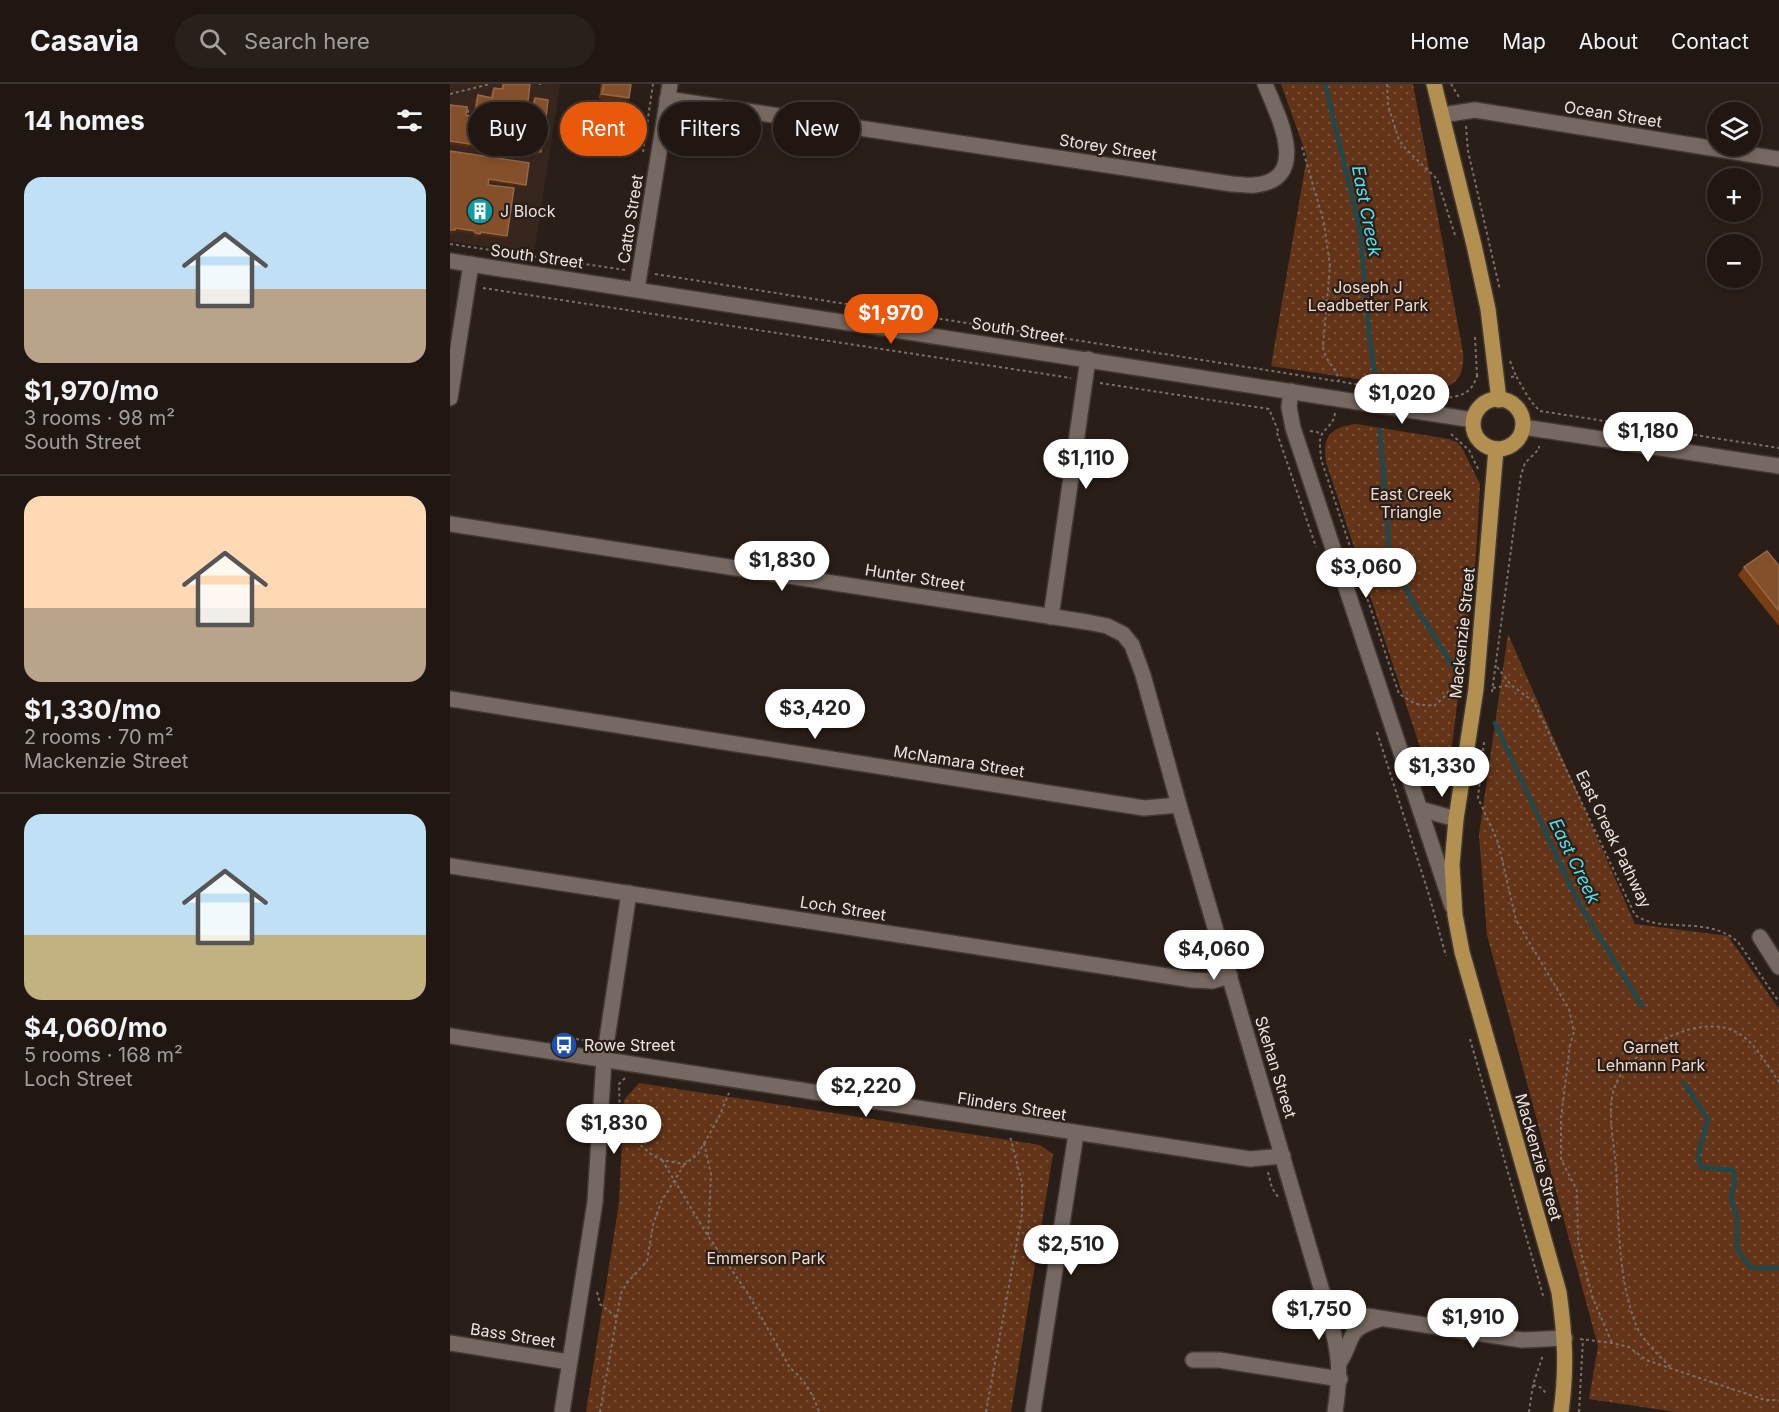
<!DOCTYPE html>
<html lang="en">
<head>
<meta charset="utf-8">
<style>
	body { margin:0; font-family:Inter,sans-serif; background:#28201b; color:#f1f3f6; height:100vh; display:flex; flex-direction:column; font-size:22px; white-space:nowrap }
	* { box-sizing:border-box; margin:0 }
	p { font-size:20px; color:#a29f9f }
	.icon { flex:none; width:33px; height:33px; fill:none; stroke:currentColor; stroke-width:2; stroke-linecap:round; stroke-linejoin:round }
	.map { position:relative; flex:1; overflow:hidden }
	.sheet { display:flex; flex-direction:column; background:#201712; width:450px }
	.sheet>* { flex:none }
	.guide { position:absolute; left:18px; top:18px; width:570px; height:54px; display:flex; gap:12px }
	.fabs { position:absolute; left:1257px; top:18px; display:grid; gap:12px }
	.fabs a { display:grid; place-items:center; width:54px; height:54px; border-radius:50%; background:#201712; box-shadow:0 3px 9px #0003,0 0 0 2px #3d3632; font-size:30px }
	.price { position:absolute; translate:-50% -51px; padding:0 14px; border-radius:21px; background:#fff; color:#222; font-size:20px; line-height:39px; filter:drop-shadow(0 2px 3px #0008) }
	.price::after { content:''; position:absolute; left:50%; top:36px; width:18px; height:14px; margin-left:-9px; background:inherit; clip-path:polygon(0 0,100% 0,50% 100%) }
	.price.on { background:#ea580c; color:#fff }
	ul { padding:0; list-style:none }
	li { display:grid; align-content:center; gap:12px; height:318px; padding:0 24px }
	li+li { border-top:2px solid #3d3632 }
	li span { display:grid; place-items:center; height:186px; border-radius:18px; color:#555 }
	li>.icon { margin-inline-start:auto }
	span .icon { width:108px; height:108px; fill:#fffc; stroke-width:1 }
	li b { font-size:26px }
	h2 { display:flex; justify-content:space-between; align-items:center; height:72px; padding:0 24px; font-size:26px }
	.pill { padding:0 21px; border-radius:27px; background:#201712; box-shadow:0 3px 9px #0003,0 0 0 2px #3d3632; font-size:21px; line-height:54px }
	.pill.on { background:#ea580c; color:#fff }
	header { display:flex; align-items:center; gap:36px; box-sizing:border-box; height:84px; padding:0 30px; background:#201712; border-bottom:2px solid #3d3632 }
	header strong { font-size:28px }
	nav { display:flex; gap:33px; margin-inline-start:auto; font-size:21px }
	.search { width:420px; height:54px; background:#28201b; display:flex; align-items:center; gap:15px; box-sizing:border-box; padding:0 21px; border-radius:33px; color:#a29f9f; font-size:22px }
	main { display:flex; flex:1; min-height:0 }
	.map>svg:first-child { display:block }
	.built { fill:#37261d }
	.grass { fill:url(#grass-dots) }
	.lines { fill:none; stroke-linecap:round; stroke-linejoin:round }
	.stream { stroke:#1c4a4f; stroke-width:4.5 }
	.minor-casing { stroke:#423935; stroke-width:18 }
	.major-casing { stroke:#423935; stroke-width:18 }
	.path { stroke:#7a706a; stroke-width:2; stroke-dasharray:3 3; stroke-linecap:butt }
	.minor { stroke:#766961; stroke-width:15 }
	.major { stroke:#b49050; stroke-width:15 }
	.wall { fill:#783f14 }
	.shaded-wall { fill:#532a0d }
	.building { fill:#84502a; stroke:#956847; stroke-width:1.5 }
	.labels { text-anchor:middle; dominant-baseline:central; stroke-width:4.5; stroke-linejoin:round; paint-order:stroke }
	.street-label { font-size:16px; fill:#ede5e1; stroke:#2a1f18 }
	.poi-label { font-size:16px; fill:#ede5e1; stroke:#2a1f18; text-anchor:start }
	.park-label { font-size:16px; fill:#f2dbce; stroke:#2a1f18 }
	.water-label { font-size:18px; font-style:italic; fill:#4ee2f2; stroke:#2a1f18 }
</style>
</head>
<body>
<header>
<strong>Casavia</strong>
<div class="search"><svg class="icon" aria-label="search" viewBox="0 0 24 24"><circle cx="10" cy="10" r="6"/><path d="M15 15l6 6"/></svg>Search here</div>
<nav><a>Home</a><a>Map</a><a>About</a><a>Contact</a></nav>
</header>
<main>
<section class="sheet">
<h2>14 homes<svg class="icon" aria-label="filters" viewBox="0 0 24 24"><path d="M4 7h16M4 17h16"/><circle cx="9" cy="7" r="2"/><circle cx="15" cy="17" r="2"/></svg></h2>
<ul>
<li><span style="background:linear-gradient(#bfe0f5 60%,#b9a48a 0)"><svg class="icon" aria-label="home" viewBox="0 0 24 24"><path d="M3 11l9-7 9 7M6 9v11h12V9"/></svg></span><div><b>$1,970/mo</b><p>3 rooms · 98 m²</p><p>South Street</p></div></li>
<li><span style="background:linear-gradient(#ffd9b3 60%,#b9a48a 0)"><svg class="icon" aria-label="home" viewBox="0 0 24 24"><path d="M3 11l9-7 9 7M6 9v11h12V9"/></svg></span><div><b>$1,330/mo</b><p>2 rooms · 70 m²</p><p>Mackenzie Street</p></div></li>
<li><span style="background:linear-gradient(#bfe0f5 65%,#c2b280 0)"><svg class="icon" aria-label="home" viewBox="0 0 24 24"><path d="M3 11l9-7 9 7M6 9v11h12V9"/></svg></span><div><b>$4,060/mo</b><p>5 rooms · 168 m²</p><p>Loch Street</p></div></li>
</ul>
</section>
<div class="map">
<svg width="1329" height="1328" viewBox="0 0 1329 1328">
	<defs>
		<pattern id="grass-dots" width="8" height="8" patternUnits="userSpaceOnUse" patternTransform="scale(1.5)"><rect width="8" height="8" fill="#633418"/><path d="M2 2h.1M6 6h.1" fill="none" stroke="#7a5139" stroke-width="1.8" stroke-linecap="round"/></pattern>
	</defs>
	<rect width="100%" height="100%" fill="#2a1f18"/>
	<polygon class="built" points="0,0 110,0 84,170 0,157"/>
	<g class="grass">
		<path d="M831 0H963L1013 268C1015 293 1005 305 979 306L821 282 857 73Z"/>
		<path d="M906 340 999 355 1008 359 1013 366 1030 400 1026 472 998 692 996 698 991 702 981 696 978 687 876 378C872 352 881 343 906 340Z"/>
		<polygon points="1058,550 1185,840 1278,852 1329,925 1329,1328 1225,1328 1139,1315 1148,1262 1037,851 1029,751"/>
		<polygon points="189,999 590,1061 603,1070 561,1328 136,1328 169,1119 174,1016"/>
	</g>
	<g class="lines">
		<g class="stream">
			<polyline points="875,0 910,146 920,258 926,297"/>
			<polyline points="930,346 939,465 962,517 1004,584"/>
			<polyline points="1045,639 1127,816 1192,922"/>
			<polyline points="1234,999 1258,1035 1248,1071 1251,1083 1282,1086 1285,1094 1281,1114 1287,1134 1287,1165 1301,1184 1329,1184"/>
		</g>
		<defs>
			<g id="minor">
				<path d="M217 15 782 100C789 100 798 102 805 101 862 95 827 30 815 0"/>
				<polyline points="992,31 1025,26 1329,75"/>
				<polyline points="0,177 1023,336"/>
				<polyline points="187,205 220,0"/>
				<polyline points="841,307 839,323 843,344 1002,822"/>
				<polyline points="0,314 21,180"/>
				<polyline points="1073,343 1329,382"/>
				<path d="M0 440 637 538 657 542 673 550 682 561 693 591 729 721 879 1231C890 1271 891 1287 885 1328"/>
				<polyline points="601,533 638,275"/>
				<polyline points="0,615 694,724 729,721"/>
				<polyline points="970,725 1006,735"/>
				<polyline points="0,782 743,896 762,897 780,892"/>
				<polyline points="1310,853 1329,883"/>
				<polyline points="0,952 800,1075 833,1072"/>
				<polyline points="879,1231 917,1232 1072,1256 1115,1254"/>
				<polyline points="0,1259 119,1278"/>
				<polyline points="743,1276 769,1276 890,1295"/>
				<path d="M890 1278C906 1251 895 1246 930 1235"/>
				<polyline points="112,1328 145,1118 154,975 179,809"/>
				<polyline points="583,1328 626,1050"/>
			</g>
			<g id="major">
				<polyline points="984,0 1024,161 1038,225 1049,316"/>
				<circle cx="1048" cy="340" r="25"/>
				<path d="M1046 365 1026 605 1006 735 1002 781 1005 831 1012 868 1109 1208C1115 1251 1117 1285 1111 1328"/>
			</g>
		</defs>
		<use href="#minor" class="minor-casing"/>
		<use href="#major" class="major-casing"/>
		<g class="path">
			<polyline points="89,0 91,0"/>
			<polyline points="937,0 938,21 949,56 956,65 987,95 1006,154"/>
			<polyline points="1001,0 1009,13"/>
			<polyline points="0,10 40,0"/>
			<polyline points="15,23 19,24 17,32"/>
			<polyline points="1016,42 1018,67 1050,206"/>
			<path d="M852 63 874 139 880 182 873 263C876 280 886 282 889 297"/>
			<polyline points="193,68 203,0"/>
			<polyline points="0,160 175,186"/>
			<path d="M205 190 994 314C1012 312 1021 310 1027 292L1031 291"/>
			<polyline points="33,204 621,294"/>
			<polyline points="1025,253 1027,292"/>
			<polyline points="1060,277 1066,292"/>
			<path d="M1061 293 1066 292C1073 304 1079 317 1090 327"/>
			<polyline points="650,299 819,325 829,349"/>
			<polyline points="1090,327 1329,364"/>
			<path d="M885 329C884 340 877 342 872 350 868 357 871 367 871 375L949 610 966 620 984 622 995 612 1003 601 1011 602"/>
			<polyline points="860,347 872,349"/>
			<polyline points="827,349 866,463"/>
			<polyline points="1001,350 1019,366 1029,387"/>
			<path d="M1047 583 1061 601 1084 618 1185 831C1212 850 1258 831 1288 858L1329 918"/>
			<polyline points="1043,604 1061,601"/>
			<polyline points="1042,608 1071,391 1075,379 1089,365 1089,362"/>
			<polyline points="927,648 979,811 996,872"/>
			<polyline points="1034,658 1028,714 1048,758 1066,836 1119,925 1124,948 1120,961 1111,1034 1111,1075 1127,1107 1128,1157 1142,1212 1162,1259"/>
			<polyline points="126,955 141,957"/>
			<polyline points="1020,955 1094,1215"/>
			<polyline points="175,994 169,1000 170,1032 173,1046 202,1071 212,1076 235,1080 248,1070 269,1033 279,1009"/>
			<polyline points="254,1059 261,1090 258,1152"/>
			<path d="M212 1076 258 1152 297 1208 340 1284C355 1296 363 1310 369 1328"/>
			<polyline points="818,1088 822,1104 828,1113"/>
			<polyline points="147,1208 150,1220 166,1233"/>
			<polyline points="1130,1255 1162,1259 1179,1263 1196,1276 1315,1316 1329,1316"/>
			<path d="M1220 1283C1209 1271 1192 1256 1186 1241 1167 1192 1169 1134 1166 1083 1164 1058 1157 1029 1164 1005 1175 967 1247 929 1284 947 1304 956 1317 981 1329 998"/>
			<polyline points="1083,1301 1092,1304 1097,1311"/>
			<polyline points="150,1328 171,1209 177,1199 197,1177 203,1141 211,1118 234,1081"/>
			<polyline points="536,1328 572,1130 572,1099 560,1052"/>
			<polyline points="1079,1328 1083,1301 1093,1271"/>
			<polyline points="1129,1328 1133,1255"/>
		</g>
		<use href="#minor" class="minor"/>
		<use href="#major" class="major"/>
	</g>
	<g class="wall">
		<polygon points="52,0 80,0 72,68 70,71 0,60 0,21 16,31 23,33 26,14 28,11 41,13 42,6 44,4 51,5"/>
		<polygon points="151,0 179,0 176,19 149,15"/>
		<polygon points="85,14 95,42 93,44 79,43 83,16"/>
		<polygon points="80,47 89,71 75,69 78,49"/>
		<polygon points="1329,482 1329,542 1288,491 1294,483"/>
	</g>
	<g class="shaded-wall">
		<polygon points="152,10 179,14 176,19 149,15"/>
		<polygon points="81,40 95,42 93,44 79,43"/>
		<polygon points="0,57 72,68 70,71 0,60"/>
		<polygon points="77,66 91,68 89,71 75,69"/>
		<polygon points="39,95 76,101 74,103 37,98"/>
		<polygon points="5,144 25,147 23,149 4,147 3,149 0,149 0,146"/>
		<polygon points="31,148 57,152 55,155 30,151 28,153 23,152 25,149"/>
	</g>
	<g class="building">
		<polygon points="53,0 80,0 72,68 0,57 0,21 17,23 16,31 25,33 28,11 42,14 44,4 53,5"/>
		<polygon points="154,0 179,0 181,1 179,14 152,10"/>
		<polygon points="85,14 98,16 95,42 81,40"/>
		<polygon points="80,47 94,49 91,68 77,66"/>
		<polygon points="0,67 79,79 76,101 39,95 38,101 64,104 57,152 31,148 30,150 25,149 25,147 5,144 5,146 0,146"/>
		<polygon points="1317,467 1329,482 1329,527 1294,483"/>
	</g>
	<defs>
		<symbol id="building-disc" viewBox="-11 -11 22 22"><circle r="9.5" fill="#0f9aa8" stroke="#2a1f18"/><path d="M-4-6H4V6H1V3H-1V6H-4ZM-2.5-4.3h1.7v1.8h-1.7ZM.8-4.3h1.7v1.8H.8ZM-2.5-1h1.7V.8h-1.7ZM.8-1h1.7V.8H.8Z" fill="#fff"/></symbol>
		<symbol id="bus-disc" viewBox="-11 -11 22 22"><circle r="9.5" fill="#1a4fb4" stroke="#2a1f18"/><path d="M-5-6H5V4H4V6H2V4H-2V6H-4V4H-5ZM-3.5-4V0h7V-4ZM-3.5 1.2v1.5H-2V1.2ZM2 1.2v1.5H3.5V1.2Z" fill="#fff"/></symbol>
	</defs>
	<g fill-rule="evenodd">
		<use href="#building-disc" x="15" y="112" width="30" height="30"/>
		<use href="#bus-disc" x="99" y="946" width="30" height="30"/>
	</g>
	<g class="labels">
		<g class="street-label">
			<text transform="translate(1163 30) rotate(9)">Ocean Street</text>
			<text transform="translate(658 63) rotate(9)">Storey Street</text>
			<text transform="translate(180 135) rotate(-81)">Catto Street</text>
			<text transform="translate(87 172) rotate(8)">South Street</text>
			<text transform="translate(568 246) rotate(9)">South Street</text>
			<text transform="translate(465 493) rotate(9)">Hunter Street</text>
			<text transform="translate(1012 549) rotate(-84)">Mackenzie Street</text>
			<text transform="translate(509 677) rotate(9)">McNamara Street</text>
			<text transform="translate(1164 755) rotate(64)">East Creek Pathway</text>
			<text transform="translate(393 824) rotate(9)">Loch Street</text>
			<text transform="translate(826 983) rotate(73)">Skehan Street</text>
			<text transform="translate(562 1022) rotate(9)">Flinders Street</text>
			<text transform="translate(1089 1073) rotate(74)">Mackenzie Street</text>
			<text transform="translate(63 1251) rotate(9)">Bass Street</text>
		</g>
		<g class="poi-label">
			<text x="50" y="127">J Block</text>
			<text x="134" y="961">Rowe Street</text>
		</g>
		<g class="park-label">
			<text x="918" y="203">Joseph J<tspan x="918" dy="18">Leadbetter Park</tspan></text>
			<text x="961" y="410">East Creek<tspan x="961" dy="18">Triangle</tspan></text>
			<text x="1201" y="963">Garnett<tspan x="1201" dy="18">Lehmann Park</tspan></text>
			<text x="316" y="1174">Emmerson Park</text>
		</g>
		<g class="water-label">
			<text transform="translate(917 127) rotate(79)">East Creek</text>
			<text transform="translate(1125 777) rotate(64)">East Creek</text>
		</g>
	</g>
</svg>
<div class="fabs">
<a><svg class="icon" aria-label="layers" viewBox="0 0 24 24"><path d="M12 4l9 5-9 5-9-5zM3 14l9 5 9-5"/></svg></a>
<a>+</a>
<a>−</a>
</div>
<b class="price on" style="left:441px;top:261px">$1,970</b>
<b class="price" style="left:952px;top:341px">$1,020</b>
<b class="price" style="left:1198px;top:379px">$1,180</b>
<b class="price" style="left:636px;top:406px">$1,110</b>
<b class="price" style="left:332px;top:508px">$1,830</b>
<b class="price" style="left:916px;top:515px">$3,060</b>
<b class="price" style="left:365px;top:656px">$3,420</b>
<b class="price" style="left:992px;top:714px">$1,330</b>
<b class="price" style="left:764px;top:897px">$4,060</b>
<b class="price" style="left:416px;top:1034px">$2,220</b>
<b class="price" style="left:164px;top:1071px">$1,830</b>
<b class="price" style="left:621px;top:1192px">$2,510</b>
<b class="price" style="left:869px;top:1257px">$1,750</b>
<b class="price" style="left:1023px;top:1265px">$1,910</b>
<div class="guide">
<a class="pill">Buy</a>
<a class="pill on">Rent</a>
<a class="pill">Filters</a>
<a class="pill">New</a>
</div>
</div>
</main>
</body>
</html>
